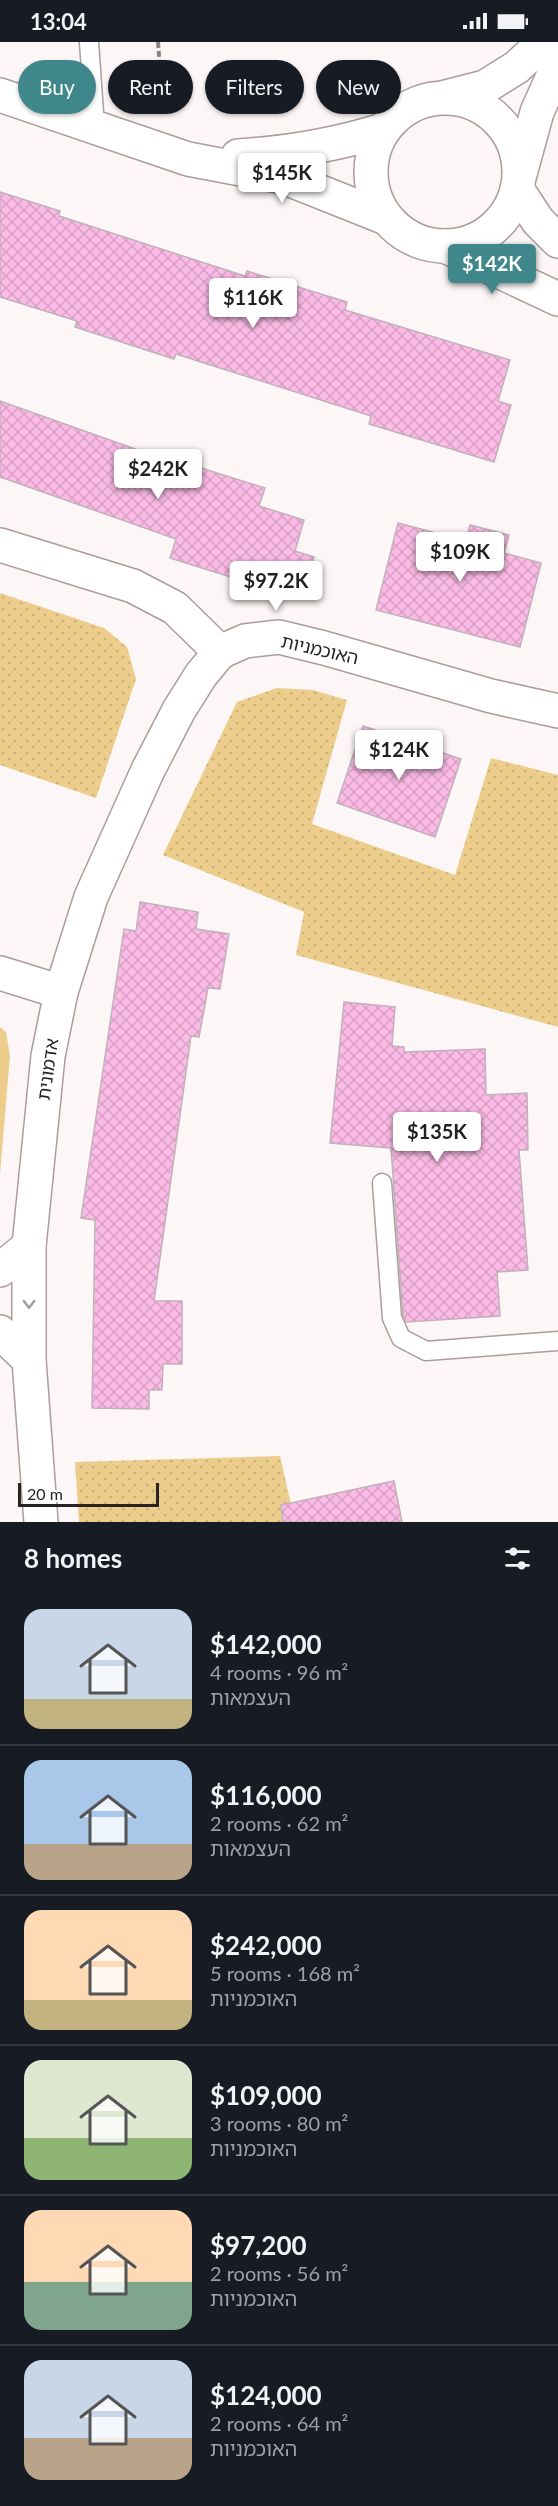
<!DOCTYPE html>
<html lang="en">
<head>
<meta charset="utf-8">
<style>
	body { margin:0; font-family:Lato,"Noto Sans Hebrew",sans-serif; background:#242831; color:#f1f3f6; height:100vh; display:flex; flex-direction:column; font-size:22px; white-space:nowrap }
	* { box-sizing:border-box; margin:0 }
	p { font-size:20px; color:#9ea1a6 }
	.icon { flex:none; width:33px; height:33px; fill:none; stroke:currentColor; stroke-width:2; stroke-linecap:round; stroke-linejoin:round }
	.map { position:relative; height:1480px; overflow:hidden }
	.sheet { display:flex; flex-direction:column; background:#171b24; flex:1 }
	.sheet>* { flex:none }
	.banner { position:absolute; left:18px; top:18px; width:522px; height:54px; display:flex; gap:12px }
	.scale { position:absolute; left:18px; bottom:15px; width:141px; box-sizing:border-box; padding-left:6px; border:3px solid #292323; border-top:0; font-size:16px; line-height:21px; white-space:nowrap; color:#292323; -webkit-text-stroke:4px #fff; paint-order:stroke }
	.price { position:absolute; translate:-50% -51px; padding:0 14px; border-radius:6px; background:#fff; color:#222; font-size:20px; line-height:39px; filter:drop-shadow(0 2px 3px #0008) }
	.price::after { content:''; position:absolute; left:50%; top:36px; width:18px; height:14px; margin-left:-9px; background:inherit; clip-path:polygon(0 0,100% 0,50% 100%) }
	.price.on { background:#3f878b; color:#fff }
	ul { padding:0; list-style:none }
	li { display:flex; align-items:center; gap:18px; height:150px; padding:0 24px }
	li+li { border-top:2px solid #363941 }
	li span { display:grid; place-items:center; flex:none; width:168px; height:120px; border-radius:18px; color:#555 }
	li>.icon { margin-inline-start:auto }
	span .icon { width:72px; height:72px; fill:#fffc; stroke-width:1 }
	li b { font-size:26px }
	h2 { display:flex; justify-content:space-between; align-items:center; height:72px; padding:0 24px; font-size:26px }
	.chip { padding:0 21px; border-radius:27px; background:#171b24; box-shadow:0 2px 4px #0004; font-size:21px; line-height:54px }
	.chip.on { background:#3f878b; color:#fff }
	.status { display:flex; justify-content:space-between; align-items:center; height:42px; padding:0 30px; background:#171b24; direction:ltr }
	.status svg { height:16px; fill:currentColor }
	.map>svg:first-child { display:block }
	.grass { fill:url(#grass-dots) }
	.park { fill:#edcd8c }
	.building { fill:url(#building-cross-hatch); stroke:#bfb2ba; stroke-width:1.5 }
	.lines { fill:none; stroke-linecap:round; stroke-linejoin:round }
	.service-casing { stroke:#ac9c9c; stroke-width:21 }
	.minor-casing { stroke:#ac9c9c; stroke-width:36 }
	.tertiary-casing { stroke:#ac9c9c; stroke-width:36 }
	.path { stroke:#8a8383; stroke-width:4; stroke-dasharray:6 3; stroke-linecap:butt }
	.service { stroke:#fff; stroke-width:18 }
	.minor { stroke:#fff; stroke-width:33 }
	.tertiary { stroke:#fff; stroke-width:33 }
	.oneway { stroke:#9f9c9c }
	.labels { text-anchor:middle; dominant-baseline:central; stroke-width:5; stroke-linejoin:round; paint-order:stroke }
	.street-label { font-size:18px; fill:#292323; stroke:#fff }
</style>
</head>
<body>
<div class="status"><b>13:04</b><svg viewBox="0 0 49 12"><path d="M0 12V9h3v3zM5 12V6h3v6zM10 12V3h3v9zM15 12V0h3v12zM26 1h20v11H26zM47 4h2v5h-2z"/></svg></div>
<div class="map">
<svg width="558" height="1480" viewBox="0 0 558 1480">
	<defs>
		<pattern id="grass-dots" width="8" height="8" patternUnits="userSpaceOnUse" patternTransform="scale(1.5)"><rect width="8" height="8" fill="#edcd8c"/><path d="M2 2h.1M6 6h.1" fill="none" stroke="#cbb078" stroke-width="1.8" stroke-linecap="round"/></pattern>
		<pattern id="building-cross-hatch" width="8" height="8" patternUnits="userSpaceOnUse" patternTransform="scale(1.5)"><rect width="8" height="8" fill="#fcbbe6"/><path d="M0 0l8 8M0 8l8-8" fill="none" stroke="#d8a0c5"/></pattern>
	</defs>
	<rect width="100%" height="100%" fill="#fdf6f6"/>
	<g class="grass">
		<polygon points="0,551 104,586 127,605 136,637 96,756 0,723"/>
		<polygon points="277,646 313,648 347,658 312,782 455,833 491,716 558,733 558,985 296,913 304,870 163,813 237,660"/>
		<polygon points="280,1414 295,1480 79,1480 75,1420"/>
	</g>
	<polygon class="park" points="0,985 6,990 10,1014 0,1132"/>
	<g class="building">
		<polygon points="0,150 60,169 59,174 245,234 247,229 347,260 345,268 510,318 498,359 511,363 494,420 369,382 371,374 176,312 174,317 75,285 77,279 0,255"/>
		<polygon points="0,359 197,429 198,425 265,446 259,464 304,478 295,509 314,515 301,557 170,516 176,497 0,435"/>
		<polygon points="398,481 466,499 470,483 509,493 504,511 541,521 520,605 376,568"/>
		<polygon points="363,684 461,717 435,795 337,761"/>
		<polygon points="140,860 198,870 196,887 229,892 220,947 208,946 199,995 191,994 154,1259 182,1259 182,1322 163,1322 162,1348 149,1348 149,1367 92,1366 95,1178 81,1176 124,887 136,889"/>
		<polygon points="344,960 395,965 392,1004 404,1005 404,1010 485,1007 486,1053 527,1051 528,1108 519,1108 528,1228 497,1230 500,1274 406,1280 403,1273 391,1106 330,1101"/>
		<polygon points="394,1439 402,1480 283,1480 281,1463"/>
	</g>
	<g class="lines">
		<defs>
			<g id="service">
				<polyline points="89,0 95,85"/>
				<polyline points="382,1141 392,1276 401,1296 426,1309 558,1299"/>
			</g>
			<g id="minor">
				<polyline points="446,55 485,45 517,25 544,0"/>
				<polyline points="520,132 537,70 558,23"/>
				<polyline points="0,503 133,544 175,566 220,610 245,599 279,595 324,606 491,654 558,669"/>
				<polyline points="0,931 61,950"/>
				<polyline points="0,1228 29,1204"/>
				<polyline points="0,1290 29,1318"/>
				<polyline points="41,1480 29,1318 29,1204 48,1014 61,950 91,855 148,728 179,668 201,633 220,610"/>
			</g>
			<g id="tertiary">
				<polyline points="0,53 188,117 283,135 386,176"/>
				<circle cx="445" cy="130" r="74"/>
				<path d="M238 114C288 111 335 103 383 88"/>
				<polyline points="517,147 538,179 558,199"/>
				<polyline points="445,204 558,257"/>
			</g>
		</defs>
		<use href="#service" class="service-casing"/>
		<use href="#minor" class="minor-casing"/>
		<use href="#tertiary" class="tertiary-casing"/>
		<polyline class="path" points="158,0 163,65"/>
		<use href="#service" class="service"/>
		<use href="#minor" class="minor"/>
		<use href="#tertiary" class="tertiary"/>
	</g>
	<defs><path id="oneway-chevron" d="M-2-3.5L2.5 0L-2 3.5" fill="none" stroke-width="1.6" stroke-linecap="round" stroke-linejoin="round" transform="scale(1.5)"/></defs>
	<use class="oneway" href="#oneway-chevron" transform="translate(29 1262) rotate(90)"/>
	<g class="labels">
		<g class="street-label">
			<text transform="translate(320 607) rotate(13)">האוכמניות</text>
			<text transform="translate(47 1027) rotate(-82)">אדמונית</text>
		</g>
	</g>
</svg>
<div class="scale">20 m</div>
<b class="price" style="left:282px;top:162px">$145K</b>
<b class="price on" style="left:492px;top:253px">$142K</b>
<b class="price" style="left:253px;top:287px">$116K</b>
<b class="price" style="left:158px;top:458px">$242K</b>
<b class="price" style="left:460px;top:541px">$109K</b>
<b class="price" style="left:276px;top:570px">$97.2K</b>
<b class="price" style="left:399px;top:739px">$124K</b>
<b class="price" style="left:437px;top:1121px">$135K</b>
<div class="banner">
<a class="chip on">Buy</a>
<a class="chip">Rent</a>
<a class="chip">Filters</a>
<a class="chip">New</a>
</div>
</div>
<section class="sheet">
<h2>8 homes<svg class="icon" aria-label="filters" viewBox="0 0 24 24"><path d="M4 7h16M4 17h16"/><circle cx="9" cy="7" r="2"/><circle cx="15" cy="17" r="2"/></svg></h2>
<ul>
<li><span style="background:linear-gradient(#c9d6e8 75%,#c2b280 0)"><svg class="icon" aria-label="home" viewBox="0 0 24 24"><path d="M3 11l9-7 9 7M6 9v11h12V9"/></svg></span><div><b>$142,000</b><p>4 rooms · 96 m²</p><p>העצמאות</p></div></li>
<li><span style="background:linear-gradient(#a9c7e8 70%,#b9a48a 0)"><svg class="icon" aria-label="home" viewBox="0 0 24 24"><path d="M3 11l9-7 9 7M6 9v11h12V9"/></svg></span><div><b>$116,000</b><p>2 rooms · 62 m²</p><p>העצמאות</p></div></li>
<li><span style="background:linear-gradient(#ffd9b3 75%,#c2b280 0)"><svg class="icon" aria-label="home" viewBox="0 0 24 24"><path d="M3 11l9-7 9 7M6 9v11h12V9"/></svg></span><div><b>$242,000</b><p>5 rooms · 168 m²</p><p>האוכמניות</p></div></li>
<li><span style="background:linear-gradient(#dfe7d0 65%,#8fb573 0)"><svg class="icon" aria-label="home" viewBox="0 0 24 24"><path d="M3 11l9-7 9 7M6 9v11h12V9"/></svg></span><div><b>$109,000</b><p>3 rooms · 80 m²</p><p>האוכמניות</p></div></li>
<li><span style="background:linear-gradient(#ffd9b3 60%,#7fa58c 0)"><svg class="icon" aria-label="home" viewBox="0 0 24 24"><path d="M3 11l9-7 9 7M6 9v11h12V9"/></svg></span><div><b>$97,200</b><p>2 rooms · 56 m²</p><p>האוכמניות</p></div></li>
<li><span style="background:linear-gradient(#c9d6e8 65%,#b9a48a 0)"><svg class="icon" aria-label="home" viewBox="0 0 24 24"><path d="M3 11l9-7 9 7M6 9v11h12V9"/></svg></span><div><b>$124,000</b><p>2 rooms · 64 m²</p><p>האוכמניות</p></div></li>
</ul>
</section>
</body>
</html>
